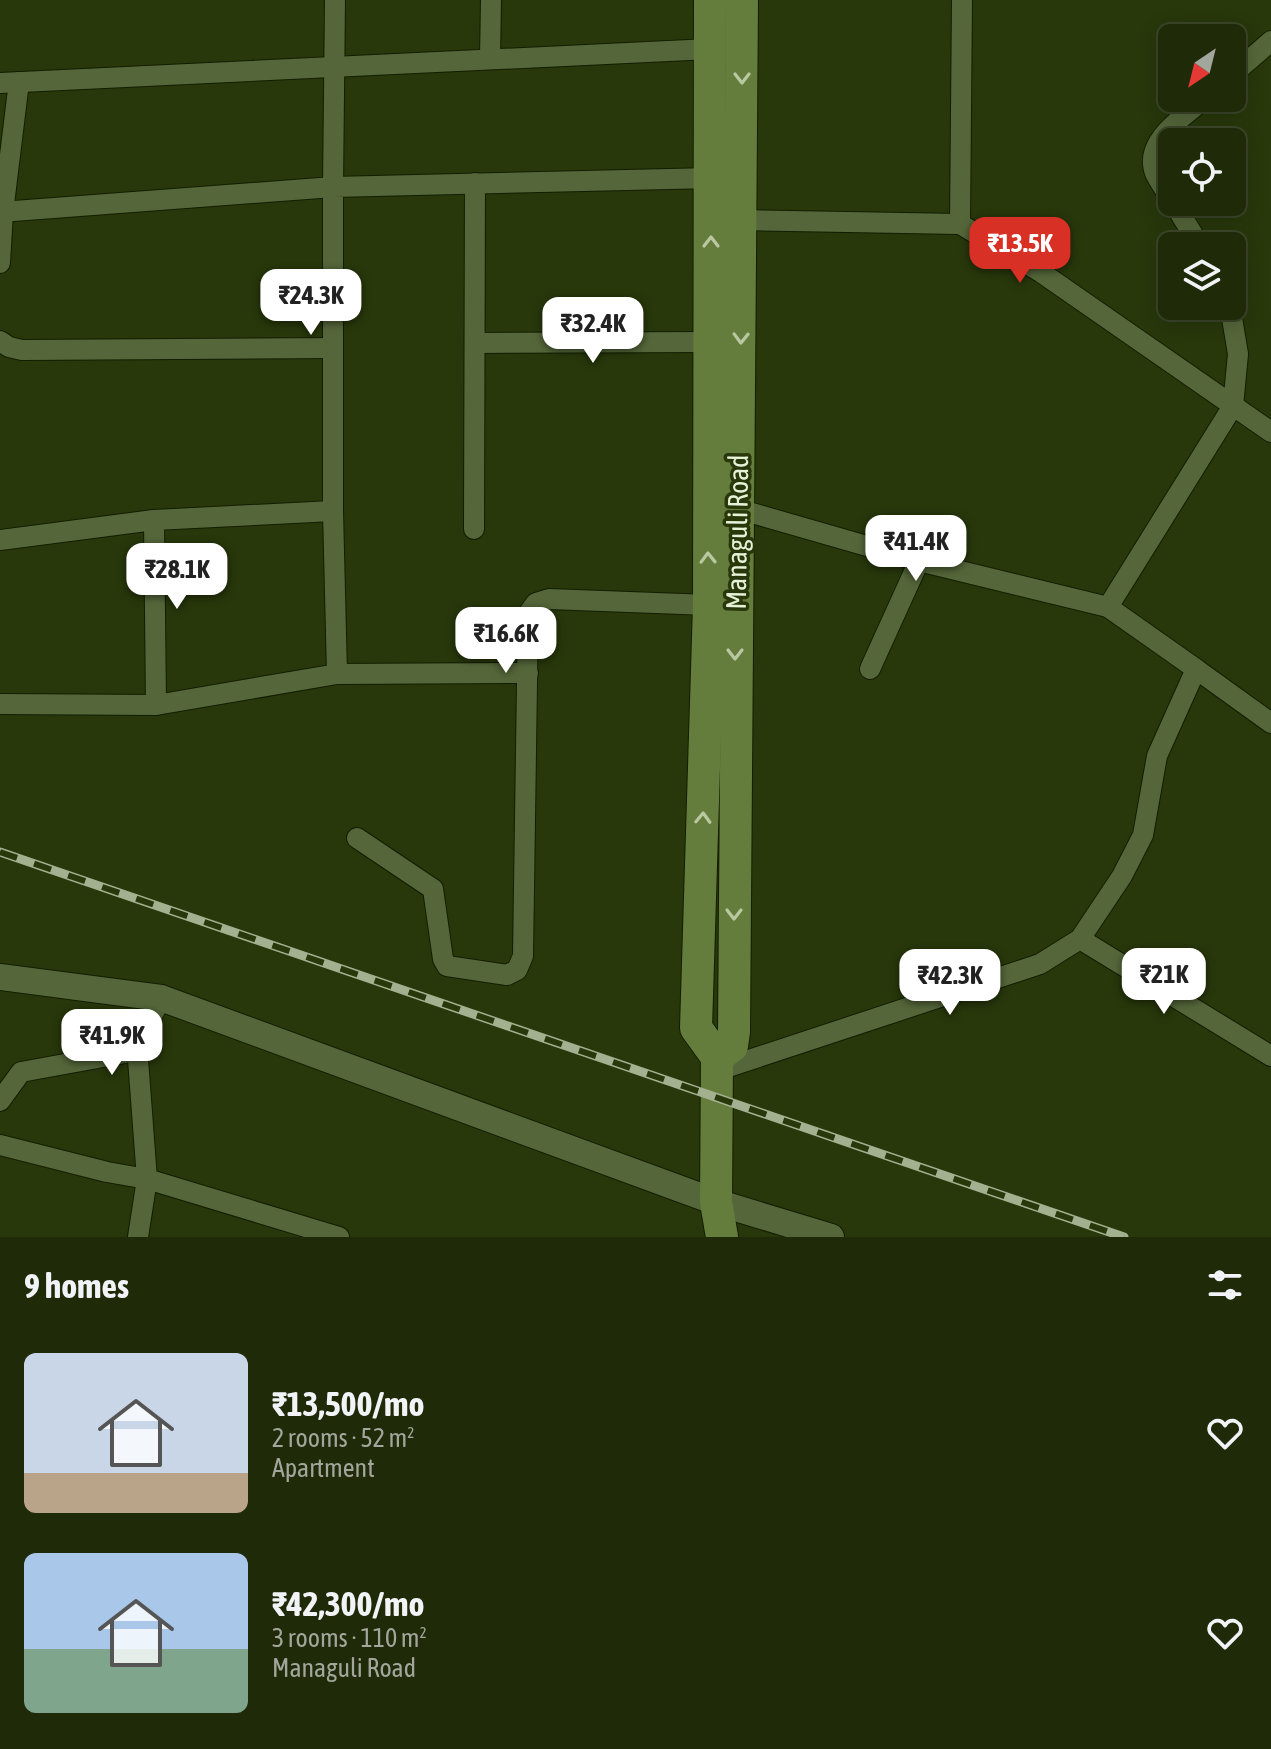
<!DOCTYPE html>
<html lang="en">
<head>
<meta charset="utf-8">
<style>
	body { margin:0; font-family:"Asap Condensed",sans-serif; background:#263212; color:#f1f3f6; height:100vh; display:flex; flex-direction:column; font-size:30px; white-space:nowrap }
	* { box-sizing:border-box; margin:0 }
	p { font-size:26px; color:#a1a79c }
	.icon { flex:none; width:44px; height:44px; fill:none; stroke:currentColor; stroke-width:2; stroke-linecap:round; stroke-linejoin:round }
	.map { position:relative; height:1237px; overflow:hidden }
	.details { display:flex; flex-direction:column; background:#1e2a08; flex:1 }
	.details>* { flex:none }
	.needle { width:52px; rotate:215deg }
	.controls { position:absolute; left:1158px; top:24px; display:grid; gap:16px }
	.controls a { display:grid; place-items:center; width:88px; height:88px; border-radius:12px; background:#1e2a08; box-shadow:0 4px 20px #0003,0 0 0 2px #3c4629; font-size:40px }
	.price { position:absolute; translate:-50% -68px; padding:0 18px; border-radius:16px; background:#fff; color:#222; font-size:26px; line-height:52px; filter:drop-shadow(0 2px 4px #0008) }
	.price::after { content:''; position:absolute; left:50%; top:48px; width:24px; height:18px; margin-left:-12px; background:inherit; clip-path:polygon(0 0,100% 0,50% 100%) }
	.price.active { background:#d93025; color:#fff }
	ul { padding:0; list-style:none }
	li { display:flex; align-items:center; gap:24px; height:200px; padding:0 24px }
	li span { display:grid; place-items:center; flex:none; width:224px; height:160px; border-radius:12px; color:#555 }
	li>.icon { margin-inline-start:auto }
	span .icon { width:96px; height:96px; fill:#fffc; stroke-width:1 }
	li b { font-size:34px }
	h2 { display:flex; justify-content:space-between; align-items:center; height:96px; padding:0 24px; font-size:34px }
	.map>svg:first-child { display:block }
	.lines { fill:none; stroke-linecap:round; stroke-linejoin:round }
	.minor-casing { stroke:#131e00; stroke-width:22 }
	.tertiary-casing { stroke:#131e00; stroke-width:28 }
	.primary-casing { stroke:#131e00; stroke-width:34 }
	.minor { stroke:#55673a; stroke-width:20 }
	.tertiary { stroke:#55673a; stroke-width:26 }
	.primary { stroke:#657d3c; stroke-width:32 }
	.rail-casing { stroke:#a4b191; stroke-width:9 }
	.rail { stroke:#28380b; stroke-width:6; stroke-dasharray:18; stroke-linecap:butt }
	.oneway { stroke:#b9c8a1 }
	.labels { text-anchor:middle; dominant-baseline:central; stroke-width:7; stroke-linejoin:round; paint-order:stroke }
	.street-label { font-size:28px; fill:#e6f1d8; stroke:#28380b }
</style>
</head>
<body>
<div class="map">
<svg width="1271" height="1237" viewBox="0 0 1271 1237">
	<rect width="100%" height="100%" fill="#28380b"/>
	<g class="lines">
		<defs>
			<g id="minor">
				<polyline points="490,59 491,0"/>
				<polyline points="1232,75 1271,41"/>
				<polyline points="0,83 710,49"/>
				<path d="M1172 201C1167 192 1159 182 1155 173 1143 141 1185 116 1205 98"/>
				<polyline points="1173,202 1200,246"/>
				<polyline points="0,212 333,187 335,0"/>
				<polyline points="741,220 960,224 1042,273 1271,432"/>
				<polyline points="960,224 962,0"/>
				<polyline points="0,263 3,212 19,82"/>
				<polyline points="0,341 9,347 22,350 333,348"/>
				<polyline points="475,343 711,342"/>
				<polyline points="738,509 919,561 1108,607"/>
				<polyline points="154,520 333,511"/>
				<polyline points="474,529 475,183"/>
				<polyline points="0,540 154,520 156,705 0,704"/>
				<polyline points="870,669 919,561"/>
				<polyline points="1196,669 1271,723"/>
				<polyline points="528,673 337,674 333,511 333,187 712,178"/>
				<polyline points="156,705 337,674"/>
				<polyline points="357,838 433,889 443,959 447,966 507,975 517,970 523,956 528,614 536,603 549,599 709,605"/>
				<polyline points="1080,939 1271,1056"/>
				<polyline points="137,1046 147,1179 138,1237"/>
				<polyline points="716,1071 1040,964 1080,939 1122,876 1143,835 1157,756 1196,669 1108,607 1233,406 1238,354 1230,306"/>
				<polyline points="0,1101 21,1072 125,1053 137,1046 161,998"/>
				<polyline points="0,1145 107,1172 147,1179 339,1237"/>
			</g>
			<polyline id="tertiary" points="0,977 161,998 716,1202 831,1237"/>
			<g id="primary">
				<polyline points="710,0 709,605 696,1028 717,1057 716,1202 722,1237"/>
				<polyline points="717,1057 732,1046 734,1032 742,0"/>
			</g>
		</defs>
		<use href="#minor" class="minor-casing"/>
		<use href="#tertiary" class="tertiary-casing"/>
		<use href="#primary" class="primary-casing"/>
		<use href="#minor" class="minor"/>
		<use href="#tertiary" class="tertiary"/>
		<use href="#primary" class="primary"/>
		<defs>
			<polyline id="rail" points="0,852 1124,1237"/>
		</defs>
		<use href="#rail" class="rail-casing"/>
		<use href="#rail" class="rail"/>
	</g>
	<defs><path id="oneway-chevron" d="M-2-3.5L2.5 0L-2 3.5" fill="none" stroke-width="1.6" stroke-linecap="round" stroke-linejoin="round" transform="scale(2)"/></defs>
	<g class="oneway">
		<use href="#oneway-chevron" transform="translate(742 78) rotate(90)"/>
		<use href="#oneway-chevron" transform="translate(711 242) rotate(-90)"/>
		<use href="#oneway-chevron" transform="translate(741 338) rotate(91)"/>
		<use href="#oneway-chevron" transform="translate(708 558) rotate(-91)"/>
		<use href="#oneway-chevron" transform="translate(735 654) rotate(90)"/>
		<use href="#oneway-chevron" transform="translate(703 818) rotate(-88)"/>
		<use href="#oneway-chevron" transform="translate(734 914) rotate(90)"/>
	</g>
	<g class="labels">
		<g class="street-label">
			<text transform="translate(737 532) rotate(-89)">Managuli Road</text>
		</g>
	</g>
</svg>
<div class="controls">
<a><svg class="needle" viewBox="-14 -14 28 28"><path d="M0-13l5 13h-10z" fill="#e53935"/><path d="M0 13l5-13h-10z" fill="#a1a79c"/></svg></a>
<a><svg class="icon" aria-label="locate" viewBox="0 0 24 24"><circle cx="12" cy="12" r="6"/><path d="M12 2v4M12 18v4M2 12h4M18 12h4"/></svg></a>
<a><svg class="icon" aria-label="layers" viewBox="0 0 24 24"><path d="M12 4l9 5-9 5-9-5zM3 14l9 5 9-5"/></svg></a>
</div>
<b class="price active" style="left:1020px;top:285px">₹13.5K</b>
<b class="price" style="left:311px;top:337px">₹24.3K</b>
<b class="price" style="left:593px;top:365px">₹32.4K</b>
<b class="price" style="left:916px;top:583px">₹41.4K</b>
<b class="price" style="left:177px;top:611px">₹28.1K</b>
<b class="price" style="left:506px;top:675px">₹16.6K</b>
<b class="price" style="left:1164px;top:1016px">₹21K</b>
<b class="price" style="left:950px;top:1017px">₹42.3K</b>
<b class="price" style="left:112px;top:1077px">₹41.9K</b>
</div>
<section class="details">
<h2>9 homes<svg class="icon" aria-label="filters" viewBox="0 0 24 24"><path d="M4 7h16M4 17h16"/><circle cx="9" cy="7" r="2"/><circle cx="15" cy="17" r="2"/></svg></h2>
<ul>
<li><span style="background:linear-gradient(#c9d6e8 75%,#b9a48a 0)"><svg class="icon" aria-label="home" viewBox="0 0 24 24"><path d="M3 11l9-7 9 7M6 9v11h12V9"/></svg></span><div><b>₹13,500/mo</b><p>2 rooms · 52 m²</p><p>Apartment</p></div><svg class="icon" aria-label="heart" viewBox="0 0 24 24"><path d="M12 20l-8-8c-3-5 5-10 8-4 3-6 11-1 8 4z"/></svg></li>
<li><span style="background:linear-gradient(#a9c7e8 60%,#7fa58c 0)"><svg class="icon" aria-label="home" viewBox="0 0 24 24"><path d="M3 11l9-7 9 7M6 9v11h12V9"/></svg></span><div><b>₹42,300/mo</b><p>3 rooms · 110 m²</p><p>Managuli Road</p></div><svg class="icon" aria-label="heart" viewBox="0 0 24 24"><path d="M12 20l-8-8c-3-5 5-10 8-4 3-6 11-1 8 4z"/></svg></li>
</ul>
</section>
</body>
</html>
